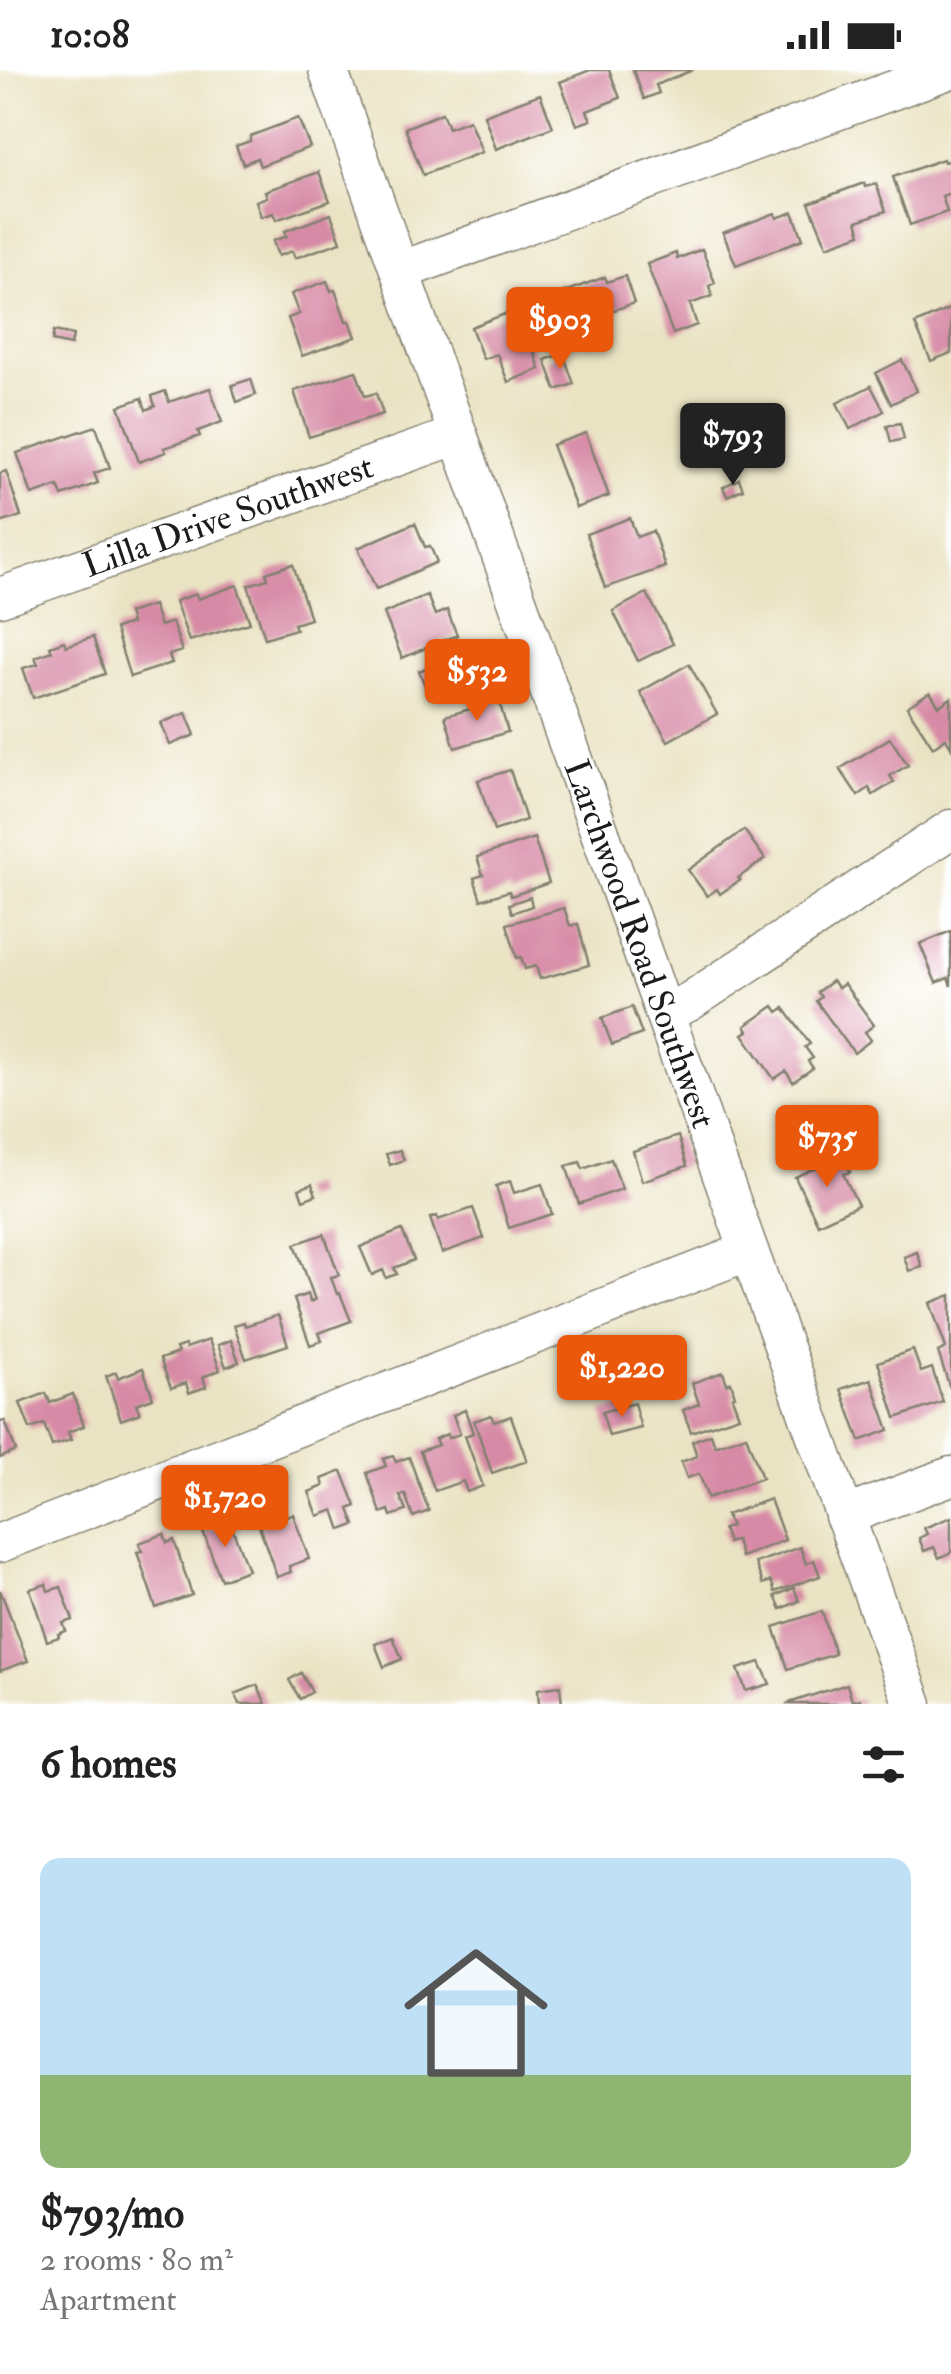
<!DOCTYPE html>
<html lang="en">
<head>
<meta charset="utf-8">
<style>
	body { margin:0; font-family:"IM FELL Double Pica",serif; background:#f2f2f2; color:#222; height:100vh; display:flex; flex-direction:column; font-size:38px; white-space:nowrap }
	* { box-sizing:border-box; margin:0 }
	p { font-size:32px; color:#767676 }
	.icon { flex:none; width:55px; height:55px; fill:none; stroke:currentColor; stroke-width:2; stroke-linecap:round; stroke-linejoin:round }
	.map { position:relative; height:1634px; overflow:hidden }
	.sheet { display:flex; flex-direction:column; background:#fff; flex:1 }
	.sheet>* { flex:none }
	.price { position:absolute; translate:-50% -85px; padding:0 22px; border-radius:10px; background:#ea580c; color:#fff; font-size:32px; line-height:65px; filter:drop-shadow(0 2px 5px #0008) }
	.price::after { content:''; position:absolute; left:50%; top:60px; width:30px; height:22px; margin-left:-15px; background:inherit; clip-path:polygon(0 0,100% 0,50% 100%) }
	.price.active { background:#222; color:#fff }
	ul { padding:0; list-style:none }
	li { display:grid; align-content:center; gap:20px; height:530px; padding:0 40px }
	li+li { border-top:2px solid #e0e0e0 }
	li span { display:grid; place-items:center; height:310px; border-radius:20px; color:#555 }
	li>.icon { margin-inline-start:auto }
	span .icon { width:180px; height:180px; fill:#fffc; stroke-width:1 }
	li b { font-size:42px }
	h2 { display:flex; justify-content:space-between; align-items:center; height:120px; padding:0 40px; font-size:42px }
	.status { display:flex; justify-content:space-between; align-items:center; height:70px; padding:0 50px; background:#fff; direction:ltr }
	.status svg { height:28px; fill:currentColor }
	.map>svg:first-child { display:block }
	.building { fill:#d78aa6 }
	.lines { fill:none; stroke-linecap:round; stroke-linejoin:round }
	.minor-casing { stroke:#838070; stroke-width:41 }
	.minor { stroke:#fff; stroke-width:38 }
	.labels { text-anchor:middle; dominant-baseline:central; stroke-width:10; stroke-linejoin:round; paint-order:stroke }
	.street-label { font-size:35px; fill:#1c1c1c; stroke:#fff }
</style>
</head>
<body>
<div class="status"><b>10:08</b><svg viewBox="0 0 49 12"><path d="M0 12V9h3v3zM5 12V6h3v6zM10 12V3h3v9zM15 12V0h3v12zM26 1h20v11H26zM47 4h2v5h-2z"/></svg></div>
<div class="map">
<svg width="951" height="1634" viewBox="0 0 951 1634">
	<rect width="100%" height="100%" fill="#fff"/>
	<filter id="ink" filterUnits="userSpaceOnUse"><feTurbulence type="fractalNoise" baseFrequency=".01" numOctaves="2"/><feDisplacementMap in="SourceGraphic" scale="20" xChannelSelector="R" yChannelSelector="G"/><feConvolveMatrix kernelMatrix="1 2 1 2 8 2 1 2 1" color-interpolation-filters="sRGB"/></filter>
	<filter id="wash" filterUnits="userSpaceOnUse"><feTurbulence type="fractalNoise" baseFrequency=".0048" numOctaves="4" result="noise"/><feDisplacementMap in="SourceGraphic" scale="40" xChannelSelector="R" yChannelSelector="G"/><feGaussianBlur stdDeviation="2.25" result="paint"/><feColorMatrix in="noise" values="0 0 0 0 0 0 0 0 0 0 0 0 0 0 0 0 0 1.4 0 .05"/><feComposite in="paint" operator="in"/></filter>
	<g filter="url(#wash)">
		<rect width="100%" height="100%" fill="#eae3c3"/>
		<g id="blocks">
			<g class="building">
				<polygon points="590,0 609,0 620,28 587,41 591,50 577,55 560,12"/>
				<polygon points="633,0 693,0 656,15 659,23 644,29"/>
				<polygon points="540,24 553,57 496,79 484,45"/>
				<polygon points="442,43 448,58 469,50 482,82 423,105 405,58"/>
				<polygon points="298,48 310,77 260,96 257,88 243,94 236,76 250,71 250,66"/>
				<polygon points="943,89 944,92 951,90 951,123 942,126 947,142 910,155 893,107"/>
				<polygon points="319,102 330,131 276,150 273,143 261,147 256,131 267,127 265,121"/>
				<polygon points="864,113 865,117 876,114 886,141 857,151 861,164 827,176 809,133"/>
				<polygon points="793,142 803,169 736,195 723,163 775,143 777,148"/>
				<polygon points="331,144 341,172 295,188 292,181 278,186 273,171 287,166 285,161"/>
				<polygon points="702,179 715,213 709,216 712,226 690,234 697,255 673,264 647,194 676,183 677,189"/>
				<polygon points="625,206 634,233 570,256 558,224 605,207 607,212"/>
				<polygon points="327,211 331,221 335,220 346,251 350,251 356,267 302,286 288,248 299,244 291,224"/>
				<polygon points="526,236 529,244 541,239 551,265 531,273 540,299 508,312 497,284 483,289 471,257"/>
				<polygon points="951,238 951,283 931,291 915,254"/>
				<polygon points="54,261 73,265 71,275 52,271"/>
				<polygon points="563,283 574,314 556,320 545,290"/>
				<polygon points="902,290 917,321 891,334 876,303"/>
				<polygon points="356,301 365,326 376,323 383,344 309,367 294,321"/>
				<polygon points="251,309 256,325 237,332 232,315"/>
				<polygon points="871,316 884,341 850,359 837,333"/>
				<polygon points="210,318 222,352 198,361 200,366 164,378 166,382 139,392 119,336 142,328 146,340 155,336 152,326 165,321 169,332"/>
				<polygon points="900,353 904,369 891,372 887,356"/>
				<polygon points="96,356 110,398 94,403 98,413 62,426 58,416 32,425 17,383"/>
				<polygon points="586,363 609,426 576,438 552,375"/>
				<polygon points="6,401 21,446 0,453 0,403"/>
				<polygon points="739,409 743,419 727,426 723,417"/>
				<polygon points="630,448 637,467 653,461 665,497 605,518 586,464"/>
				<polygon points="415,453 425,477 430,476 437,492 376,519 358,478"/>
				<polygon points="293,494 310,549 294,554 296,559 265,568 248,515 268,509 266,503"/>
				<polygon points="237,515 250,553 189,571 175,531 196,524 198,529"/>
				<polygon points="647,523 673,574 638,591 613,541"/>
				<polygon points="427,525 435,545 447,540 457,565 402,588 384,543"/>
				<polygon points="153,535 160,556 172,552 182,581 169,585 172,593 130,607 115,559 131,554 128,543"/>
				<polygon points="93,567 105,604 33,628 23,598 38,594 35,587 52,581 50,576 64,571 66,576"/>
				<polygon points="471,580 484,612 450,626 447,620 430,628 419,601"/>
				<polygon points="689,594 717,644 668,671 640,622"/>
				<polygon points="930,622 939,636 951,628 951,677 946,668 933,677 907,637"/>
				<polygon points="499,631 508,662 455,678 445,646"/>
				<polygon points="186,643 195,665 170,675 161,653"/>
				<polygon points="890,668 908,695 890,706 894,712 873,725 869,718 858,726 840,699"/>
				<polygon points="510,700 526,750 494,761 478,710"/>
				<polygon points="744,760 765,789 738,808 740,810 720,824 717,819 707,826 688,800"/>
				<polygon points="534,768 549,813 511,826 509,821 481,830 474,808 483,805 477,787"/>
				<polygon points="530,827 532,836 512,843 509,834"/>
				<polygon points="564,838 570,856 578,854 589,895 540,909 536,896 525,899 521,887 517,888 507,854"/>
				<polygon points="951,861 951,916 948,908 936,913 920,874"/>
				<polygon points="832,911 838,918 844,914 874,955 865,962 871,970 854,983 816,931 821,927 817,922"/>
				<polygon points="774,936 778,942 784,938 810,974 805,977 813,988 808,991 813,998 793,1012 786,1001 774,1009 743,964 748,961 745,956"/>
				<polygon points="632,937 642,964 612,975 602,948"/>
				<polygon points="678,1066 687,1096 642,1111 633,1081"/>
				<polygon points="400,1080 404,1090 390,1095 386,1084"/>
				<polygon points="842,1085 850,1102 843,1104 858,1135 818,1154 795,1107"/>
				<polygon points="611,1089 622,1119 579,1134 566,1096 580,1092 583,1099"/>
				<polygon points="510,1111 514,1123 542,1114 552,1144 509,1158 496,1116"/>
				<polygon points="312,1114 316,1125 303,1130 299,1119"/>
				<polygon points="473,1138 484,1168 442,1183 430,1148 437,1146 438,1150"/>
				<polygon points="402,1160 414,1190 394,1198 397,1204 386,1208 383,1200 372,1205 360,1177"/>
				<polygon points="324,1164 339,1205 331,1207 337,1224 340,1223 351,1251 319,1263 322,1271 310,1275 294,1229 308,1224 310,1232 315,1230 295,1174"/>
				<polygon points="917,1182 922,1197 909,1201 904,1187"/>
				<polygon points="951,1225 951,1318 950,1318 938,1282 946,1278 930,1233"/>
				<polygon points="278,1245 288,1275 246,1289 234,1255 244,1252 245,1256"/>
				<polygon points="209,1270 220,1300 203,1307 206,1317 189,1323 186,1313 171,1318 160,1289 178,1283 176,1278 185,1275 186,1278"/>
				<polygon points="231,1270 239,1292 226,1297 218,1275"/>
				<polygon points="913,1280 921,1302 932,1298 943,1332 896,1348 878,1292"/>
				<polygon points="143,1298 153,1328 136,1334 140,1343 121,1350 106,1306 116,1302 118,1308"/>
				<polygon points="723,1302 727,1314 731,1312 735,1326 732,1327 739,1346 691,1362 683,1340 699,1334 692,1313"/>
				<polygon points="871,1309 889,1360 860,1371 841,1319"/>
				<polygon points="46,1323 50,1333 73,1324 84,1356 68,1362 71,1370 52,1376 44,1354 30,1359 20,1333"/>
				<polygon points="634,1333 641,1358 609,1366 602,1342"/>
				<polygon points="465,1340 473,1363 465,1366 483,1416 467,1422 463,1411 435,1421 420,1381 438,1375 435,1369 447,1364 448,1368 460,1364 453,1345"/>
				<polygon points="491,1345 494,1352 511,1346 527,1391 492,1403 474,1351"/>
				<polygon points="5,1351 16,1381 0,1388 0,1352"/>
				<polygon points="711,1364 715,1376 746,1365 762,1408 708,1428 699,1404 687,1408 681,1392 697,1386 692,1371"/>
				<polygon points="393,1386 396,1392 409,1387 429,1441 413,1447 405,1424 400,1426 406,1441 391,1446 389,1440 381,1443 367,1403 386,1396 383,1389"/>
				<polygon points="342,1401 356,1436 349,1439 355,1455 341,1460 334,1440 318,1446 309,1422 324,1416 322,1409"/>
				<polygon points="770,1429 785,1470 741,1487 736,1470 728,1473 723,1459 731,1456 726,1445"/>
				<polygon points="275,1441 277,1449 293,1444 309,1489 289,1496 291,1502 277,1507 259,1456 269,1452 266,1444"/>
				<polygon points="951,1447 951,1483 939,1488 934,1477 924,1481 919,1468 927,1464 924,1458"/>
				<polygon points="222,1448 224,1454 230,1452 248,1500 221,1510 203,1462 213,1458 211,1452"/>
				<polygon points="164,1464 167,1473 174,1470 192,1525 156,1538 137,1482 142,1481 139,1473"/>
				<polygon points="800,1477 806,1494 814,1490 820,1506 775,1522 771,1511 763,1514 755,1493"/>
				<polygon points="46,1514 48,1521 61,1517 73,1550 63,1553 66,1561 58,1564 59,1567 47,1571 30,1519"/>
				<polygon points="794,1518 799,1531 781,1539 775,1526"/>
				<polygon points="0,1520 28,1591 0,1601"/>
				<polygon points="822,1541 835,1584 788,1599 774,1557"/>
				<polygon points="393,1567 402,1589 384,1597 375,1574"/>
				<polygon points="760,1592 770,1614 746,1621 738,1599"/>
				<polygon points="301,1603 312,1622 300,1629 289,1610"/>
				<polygon points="847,1614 852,1631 860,1629 862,1634 786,1634"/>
				<polygon points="257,1615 266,1634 240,1634 235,1624"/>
				<polygon points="560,1616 562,1634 539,1634 538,1619"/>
			</g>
		</g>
	</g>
	<g filter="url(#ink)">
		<use href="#blocks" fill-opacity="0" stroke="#838070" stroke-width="2.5"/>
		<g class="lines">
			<defs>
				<g id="minor">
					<path id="s1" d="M328 0 749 1181 913 1634"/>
					<polyline points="400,201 948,0"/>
					<path id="s2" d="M0 527 458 365"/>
					<polyline points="664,943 689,932 951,759"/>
					<polyline points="844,1446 951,1406"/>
					<polyline points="0,1473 749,1181"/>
				</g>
			</defs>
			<use href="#minor" class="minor-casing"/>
			<use href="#minor" class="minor"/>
		</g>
	</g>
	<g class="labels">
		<g class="street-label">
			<text stroke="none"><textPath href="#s2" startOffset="242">Lilla Drive Southwest</textPath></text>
			<text stroke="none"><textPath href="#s1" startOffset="928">Larchwood Road Southwest</textPath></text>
		</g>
	</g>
</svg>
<b class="price" style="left:560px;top:302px">$903</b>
<b class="price active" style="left:733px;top:418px">$793</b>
<b class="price" style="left:477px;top:654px">$532</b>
<b class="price" style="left:827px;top:1120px">$735</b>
<b class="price" style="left:622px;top:1350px">$1,220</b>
<b class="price" style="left:225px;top:1480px">$1,720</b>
</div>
<section class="sheet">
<h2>6 homes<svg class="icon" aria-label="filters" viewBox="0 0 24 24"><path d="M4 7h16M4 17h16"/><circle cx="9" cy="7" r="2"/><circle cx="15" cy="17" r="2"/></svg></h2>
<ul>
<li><span style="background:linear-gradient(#bfe0f5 70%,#8fb573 0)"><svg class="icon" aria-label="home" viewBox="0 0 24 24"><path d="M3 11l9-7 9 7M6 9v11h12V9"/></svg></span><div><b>$793/mo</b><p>2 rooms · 80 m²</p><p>Apartment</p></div></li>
</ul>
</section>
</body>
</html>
